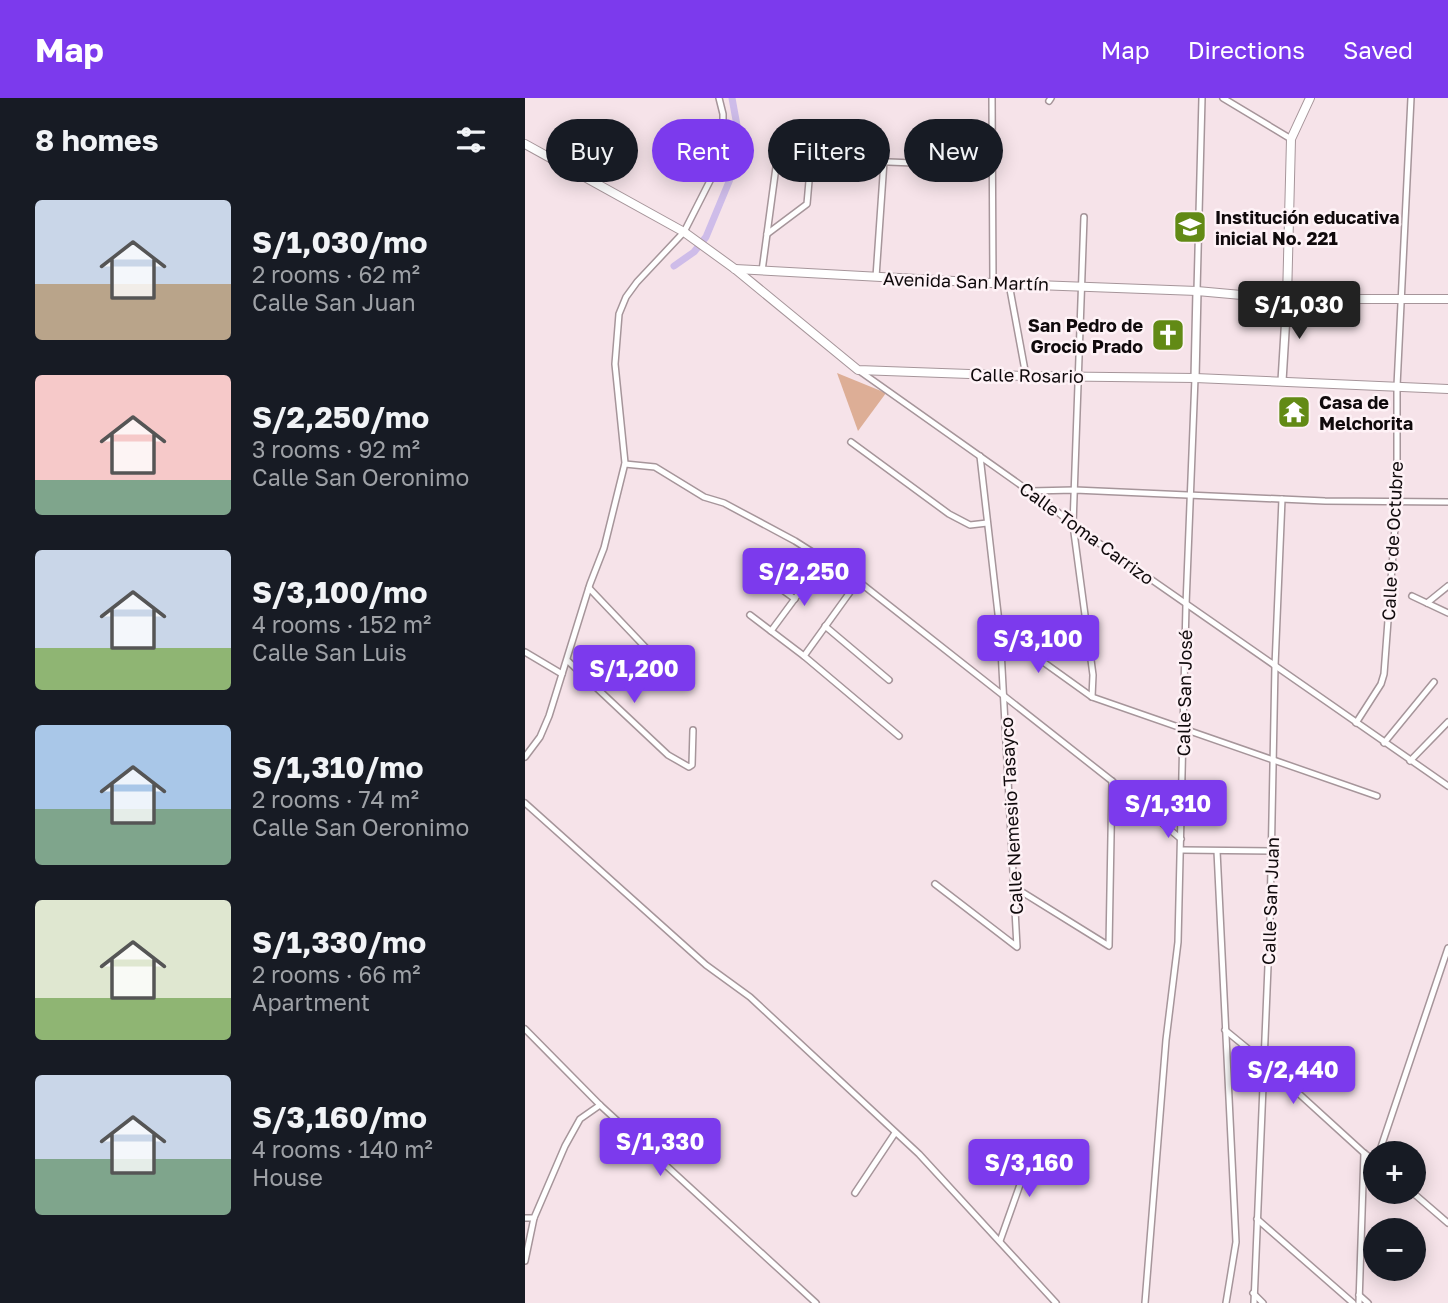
<!DOCTYPE html>
<html lang="en">
<head>
<meta charset="utf-8">
<style>
	body { margin:0; font-family:"Golos Text",sans-serif; background:#242831; color:#f1f3f6; height:100vh; display:flex; flex-direction:column; font-size:26px; white-space:nowrap }
	* { box-sizing:border-box; margin:0 }
	p { font-size:23px; color:#9ea1a6 }
	.icon { flex:none; width:38px; height:38px; fill:none; stroke:currentColor; stroke-width:2; stroke-linecap:round; stroke-linejoin:round }
	.map { position:relative; flex:1; overflow:hidden }
	.sheet { display:flex; flex-direction:column; background:#171b24; width:525px }
	.sheet>* { flex:none }
	.hud { position:absolute; left:21px; top:21px; width:665px; height:63px; display:flex; gap:14px }
	.buttons { position:absolute; left:838px; top:1043px; display:grid; gap:14px }
	.buttons a { display:grid; place-items:center; width:63px; height:63px; border-radius:50%; background:#171b24; box-shadow:0 4px 18px #0003; font-size:35px }
	.price { position:absolute; translate:-50% -60px; padding:0 16px; border-radius:7px; background:#7c3aed; color:#fff; font-size:23px; line-height:46px; filter:drop-shadow(0 2px 4px #0008) }
	.price::after { content:''; position:absolute; left:50%; top:42px; width:21px; height:16px; margin-left:-10px; background:inherit; clip-path:polygon(0 0,100% 0,50% 100%) }
	.price.active { background:#222; color:#fff }
	ul { padding:0; list-style:none }
	li { display:flex; align-items:center; gap:21px; height:175px; padding:0 35px }
	li span { display:grid; place-items:center; flex:none; width:196px; height:140px; border-radius:7px; color:#555 }
	li>.icon { margin-inline-start:auto }
	span .icon { width:84px; height:84px; fill:#fffc; stroke-width:1 }
	li b { font-size:30px }
	h2 { display:flex; justify-content:space-between; align-items:center; height:84px; padding:0 35px; font-size:30px }
	.tag { padding:0 24px; border-radius:32px; background:#171b24; box-shadow:0 4px 18px #0003; font-size:24px; line-height:63px }
	.tag.active { background:#7c3aed; color:#fff }
	header { display:flex; align-items:center; gap:42px; box-sizing:border-box; height:98px; padding:0 35px; background:#7c3aed; color:#fff }
	header strong { font-size:33px }
	nav { display:flex; gap:38px; margin-inline-start:auto; font-size:24px }
	main { display:flex; flex:1; min-height:0 }
	.map>svg:first-child { display:block }
	.forest { fill:#ddae96 }
	.lines { fill:none; stroke-linecap:round; stroke-linejoin:round }
	.canal { stroke:#cebce9; stroke-width:7 }
	.minor-casing { stroke:#a6959a; stroke-width:8 }
	.tertiary-casing { stroke:#a6959a; stroke-width:10 }
	.secondary-casing { stroke:#a6959a; stroke-width:10 }
	.minor { stroke:#fff; stroke-width:5 }
	.tertiary { stroke:#fff; stroke-width:7 }
	.secondary { stroke:#fff; stroke-width:8 }
	.labels { text-anchor:middle; dominant-baseline:central; stroke-width:5; stroke-linejoin:round; paint-order:stroke }
	.poi-label { font-size:18px; font-weight:bold; fill:#100a0c; stroke:#fef2f6; text-anchor:start }
	.street-label { font-size:18px; fill:#100a0c; stroke:#fef2f6 }
</style>
</head>
<body>
<header>
<strong>Map</strong>
<nav><a>Map</a><a>Directions</a><a>Saved</a></nav>
</header>
<main>
<section class="sheet">
<h2>8 homes<svg class="icon" aria-label="filters" viewBox="0 0 24 24"><path d="M4 7h16M4 17h16"/><circle cx="9" cy="7" r="2"/><circle cx="15" cy="17" r="2"/></svg></h2>
<ul>
<li><span style="background:linear-gradient(#c9d6e8 60%,#b9a48a 0)"><svg class="icon" aria-label="home" viewBox="0 0 24 24"><path d="M3 11l9-7 9 7M6 9v11h12V9"/></svg></span><div><b>S/1,030/mo</b><p>2 rooms · 62 m²</p><p>Calle San Juan</p></div></li>
<li><span style="background:linear-gradient(#f6c9c9 75%,#7fa58c 0)"><svg class="icon" aria-label="home" viewBox="0 0 24 24"><path d="M3 11l9-7 9 7M6 9v11h12V9"/></svg></span><div><b>S/2,250/mo</b><p>3 rooms · 92 m²</p><p>Calle San Oeronimo</p></div></li>
<li><span style="background:linear-gradient(#c9d6e8 70%,#8fb573 0)"><svg class="icon" aria-label="home" viewBox="0 0 24 24"><path d="M3 11l9-7 9 7M6 9v11h12V9"/></svg></span><div><b>S/3,100/mo</b><p>4 rooms · 152 m²</p><p>Calle San Luis</p></div></li>
<li><span style="background:linear-gradient(#a9c7e8 60%,#7fa58c 0)"><svg class="icon" aria-label="home" viewBox="0 0 24 24"><path d="M3 11l9-7 9 7M6 9v11h12V9"/></svg></span><div><b>S/1,310/mo</b><p>2 rooms · 74 m²</p><p>Calle San Oeronimo</p></div></li>
<li><span style="background:linear-gradient(#dfe7d0 70%,#8fb573 0)"><svg class="icon" aria-label="home" viewBox="0 0 24 24"><path d="M3 11l9-7 9 7M6 9v11h12V9"/></svg></span><div><b>S/1,330/mo</b><p>2 rooms · 66 m²</p><p>Apartment</p></div></li>
<li><span style="background:linear-gradient(#c9d6e8 60%,#7fa58c 0)"><svg class="icon" aria-label="home" viewBox="0 0 24 24"><path d="M3 11l9-7 9 7M6 9v11h12V9"/></svg></span><div><b>S/3,160/mo</b><p>4 rooms · 140 m²</p><p>House</p></div></li>
</ul>
</section>
<div class="map">
<svg width="923" height="1205" viewBox="0 0 923 1205">
	<rect width="100%" height="100%" fill="#f6e3e9"/>
	<polygon class="forest" points="312,275 361,295 333,333"/>
	<g class="lines">
		<polyline class="canal" points="149,168 169,154 181,139 213,62 215,44 207,0"/>
		<defs>
			<g id="minor">
				<polyline points="467,0 468,184"/>
				<polyline points="698,0 766,41"/>
				<polyline points="524,3 526,0"/>
				<polyline points="559,119 548,427 568,577 567,599"/>
				<polyline points="242,136 282,106 286,60"/>
				<polyline points="237,173 251,69 260,60 467,68"/>
				<polyline points="351,179 359,63"/>
				<polyline points="484,186 501,278"/>
				<polyline points="672,193 677,0"/>
				<polyline points="336,274 528,410 548,427 923,688"/>
				<polyline points="326,344 424,416 445,427 462,425"/>
				<polyline points="100,366 130,369 179,399 199,405 270,443 333,483 587,683 656,741"/>
				<polyline points="505,393 550,392 800,403 923,404"/>
				<polyline points="241,480 270,501"/>
				<polyline points="64,490 140,570"/>
				<polyline points="887,498 923,515"/>
				<polyline points="902,505 923,488"/>
				<polyline points="225,517 279,558 374,638"/>
				<polyline points="300,528 364,582"/>
				<polyline points="246,533 291,472"/>
				<polyline points="475,533 567,599 852,698"/>
				<polyline points="0,554 37,576"/>
				<polyline points="279,558 333,483"/>
				<polyline points="43,563 143,657 164,669 167,667 168,632"/>
				<polyline points="831,625 856,586 859,576 872,402 872,288 886,0"/>
				<polyline points="859,645 909,584"/>
				<polyline points="0,659 15,639 24,618 65,486 79,450 100,365 90,266 94,216 101,199 112,184 159,134 191,71 198,38 198,16 194,0"/>
				<polyline points="885,663 923,624"/>
				<polyline points="0,705 181,867 225,899 394,1056 531,1205"/>
				<polyline points="657,752 747,753"/>
				<polyline points="692,753 711,1144 701,1205"/>
				<polyline points="410,786 492,849 475,533 455,358"/>
				<polyline points="489,789 584,848 587,683"/>
				<polyline points="0,931 75,1007 291,1205"/>
				<polyline points="700,932 739,964 839,1055 850,1063"/>
				<polyline points="854,1055 923,850"/>
				<polyline points="887,1094 923,1125"/>
				<polyline points="330,1095 370,1035"/>
				<polyline points="0,1120 9,1120 40,1048 55,1021 75,1007"/>
				<polyline points="732,1121 828,1205"/>
				<polyline points="475,1143 508,1050"/>
				<polyline points="0,1163 9,1120"/>
				<polyline points="728,1195 738,1205"/>
				<polyline points="834,1197 843,1205"/>
				<polyline points="620,1205 641,942 653,844 661,507 670,280"/>
				<polyline points="729,1205 745,820 750,568 757,401"/>
				<polyline points="834,1205 839,1055"/>
			</g>
			<g id="tertiary">
				<polyline points="670,280 672,193"/>
				<polyline points="757,283 762,201"/>
			</g>
			<g id="secondary">
				<polyline points="0,46 159,134 210,171 333,272 501,278 670,280 923,291"/>
				<polyline points="210,171 484,186 672,193 762,201 923,201"/>
				<polyline points="762,201 766,41 785,0"/>
			</g>
		</defs>
		<use href="#minor" class="minor-casing"/>
		<use href="#tertiary" class="tertiary-casing"/>
		<use href="#secondary" class="secondary-casing"/>
		<use href="#minor" class="minor"/>
		<use href="#tertiary" class="tertiary"/>
		<use href="#secondary" class="secondary"/>
	</g>
	<defs>
		<symbol id="school-square" viewBox="-11 -11 22 22"><rect x="-9" y="-9" width="18" height="18" rx="4" fill="#628a15" stroke="#fef2f6"/><path d="M0-5L7-2L0 1L-7-2ZM-4 1L0 2.5L4 1V4Q0 6-4 4Z" fill="#fff"/></symbol>
		<symbol id="church-square" viewBox="-11 -11 22 22"><rect x="-9" y="-9" width="18" height="18" rx="4" fill="#628a15" stroke="#fef2f6"/><path d="M-1.2-6h2.4v3.5h3.3v2.4h-3.3V6h-2.4V-.1h-3.3v-2.4h3.3Z" fill="#fff"/></symbol>
		<symbol id="temple-square" viewBox="-11 -11 22 22"><rect x="-9" y="-9" width="18" height="18" rx="4" fill="#628a15" stroke="#fef2f6"/><path d="M0-6L5-2H3V0L6.5 2.5H4V6H1.5V3h-3V6H-4V2.5H-6.5L-3 0V-2H-5Z" fill="#fff"/></symbol>
	</defs>
	<g fill-rule="evenodd">
		<use href="#school-square" x="646" y="110" width="38" height="38"/>
		<use href="#church-square" x="624" y="218" width="38" height="38"/>
		<use href="#temple-square" x="750" y="295" width="38" height="38"/>
	</g>
	<g class="labels">
		<g class="poi-label">
			<text x="690" y="119">Institución educativa<tspan x="690" dy="21">inicial No. 221</tspan></text>
			<text x="618" y="227" text-anchor="end">San Pedro de<tspan x="618" dy="21">Grocio Prado</tspan></text>
			<text x="794" y="304">Casa de<tspan x="794" dy="21">Melchorita</tspan></text>
		</g>
		<g class="street-label">
			<text transform="translate(441 183) rotate(2)">Avenida San Martín</text>
			<text transform="translate(502 277) rotate(1)">Calle Rosario</text>
			<text transform="translate(562 435) rotate(36)">Calle Toma Carrizo</text>
			<text transform="translate(867 443) rotate(-87)">Calle 9 de Octubre</text>
			<text transform="translate(659 595) rotate(-89)">Calle San José</text>
			<text transform="translate(486 718) rotate(-93)">Calle Nemesio Tasayco</text>
			<text transform="translate(745 803) rotate(-88)">Calle San Juan</text>
		</g>
	</g>
</svg>
<div class="buttons">
<a>+</a>
<a>−</a>
</div>
<b class="price active" style="left:774px;top:243px">S/1,030</b>
<b class="price" style="left:279px;top:510px">S/2,250</b>
<b class="price" style="left:513px;top:577px">S/3,100</b>
<b class="price" style="left:109px;top:607px">S/1,200</b>
<b class="price" style="left:643px;top:742px">S/1,310</b>
<b class="price" style="left:768px;top:1008px">S/2,440</b>
<b class="price" style="left:135px;top:1080px">S/1,330</b>
<b class="price" style="left:504px;top:1101px">S/3,160</b>
<div class="hud">
<a class="tag">Buy</a>
<a class="tag active">Rent</a>
<a class="tag">Filters</a>
<a class="tag">New</a>
</div>
</div>
</main>
</body>
</html>
